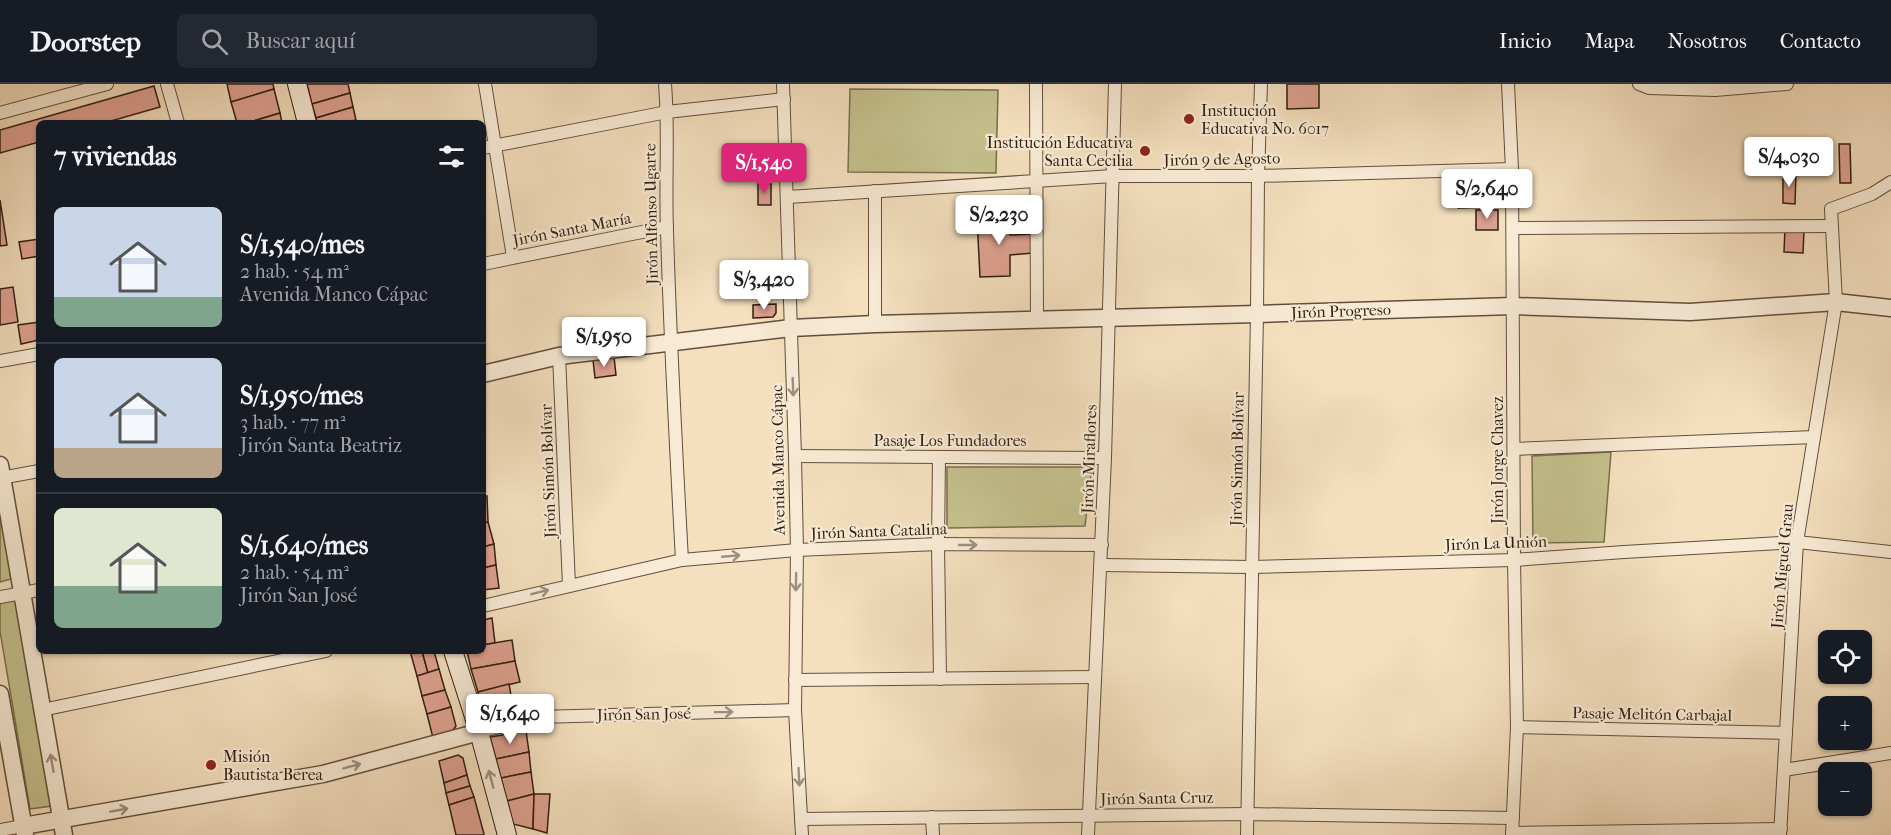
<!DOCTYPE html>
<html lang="es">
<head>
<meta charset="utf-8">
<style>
	body { margin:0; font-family:"IM FELL French Canon",serif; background:#242831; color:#f1f3f6; height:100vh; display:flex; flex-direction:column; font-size:22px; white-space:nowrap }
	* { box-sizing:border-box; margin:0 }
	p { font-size:20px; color:#9ea1a6 }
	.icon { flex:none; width:33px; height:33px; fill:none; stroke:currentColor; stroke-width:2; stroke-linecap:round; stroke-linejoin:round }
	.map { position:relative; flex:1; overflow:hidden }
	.sheet { position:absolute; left:36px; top:36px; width:450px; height:534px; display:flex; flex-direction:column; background:#171b24; border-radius:9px; box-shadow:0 2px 4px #0004 }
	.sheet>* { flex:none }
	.tools { position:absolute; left:1818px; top:546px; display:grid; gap:12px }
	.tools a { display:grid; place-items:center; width:54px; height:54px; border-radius:9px; background:#171b24; box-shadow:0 2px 4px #0004; font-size:30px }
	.price { position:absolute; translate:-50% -51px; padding:0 14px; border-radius:6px; background:#fff; color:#222; font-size:20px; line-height:39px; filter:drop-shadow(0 2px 3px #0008) }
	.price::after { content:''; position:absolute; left:50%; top:36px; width:18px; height:14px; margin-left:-9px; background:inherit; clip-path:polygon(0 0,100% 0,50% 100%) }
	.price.active { background:#db2777; color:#fff }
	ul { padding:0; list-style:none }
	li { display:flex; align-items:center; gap:18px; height:150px; padding:0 18px }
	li+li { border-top:2px solid #363941 }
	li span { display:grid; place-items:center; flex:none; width:168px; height:120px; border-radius:9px; color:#555 }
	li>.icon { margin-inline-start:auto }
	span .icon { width:72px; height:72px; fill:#fffc; stroke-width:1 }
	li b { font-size:26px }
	h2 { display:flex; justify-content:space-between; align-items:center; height:72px; padding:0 18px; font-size:26px }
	header { display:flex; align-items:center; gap:36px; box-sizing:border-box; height:84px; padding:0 30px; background:#171b24; border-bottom:2px solid #363941 }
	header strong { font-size:28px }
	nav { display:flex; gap:33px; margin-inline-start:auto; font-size:21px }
	.search { width:420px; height:54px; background:#242831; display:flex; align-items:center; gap:15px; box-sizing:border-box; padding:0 21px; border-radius:9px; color:#9ea1a6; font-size:22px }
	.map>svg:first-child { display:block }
	.green { fill:#c4c08c; stroke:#7a6e4e; stroke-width:1.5 }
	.building { fill:#dfa191; stroke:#311d11; stroke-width:1.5 }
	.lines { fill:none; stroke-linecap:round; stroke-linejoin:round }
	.minor-casing { stroke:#624e3c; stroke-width:14 }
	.tertiary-casing { stroke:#624e3c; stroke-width:19 }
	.secondary-casing { stroke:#311d11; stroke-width:20 }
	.minor { stroke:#f8ead5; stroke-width:12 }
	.tertiary { stroke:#f8ead5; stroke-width:16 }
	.secondary { stroke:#f8ead5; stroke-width:18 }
	.oneway { stroke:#9e8e7d }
	.poi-dot { fill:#8f2418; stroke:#f8ead5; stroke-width:2 }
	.labels { text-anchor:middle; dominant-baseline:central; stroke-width:4.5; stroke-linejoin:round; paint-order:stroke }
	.poi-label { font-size:16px; fill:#311d11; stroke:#f8ead5; text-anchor:start }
	.street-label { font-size:16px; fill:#311d11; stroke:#f8ead5 }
</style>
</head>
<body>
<header>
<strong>Doorstep</strong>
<div class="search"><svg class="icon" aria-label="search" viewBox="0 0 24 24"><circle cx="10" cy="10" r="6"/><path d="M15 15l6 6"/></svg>Buscar aquí</div>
<nav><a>Inicio</a><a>Mapa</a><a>Nosotros</a><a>Contacto</a></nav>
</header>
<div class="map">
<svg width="1891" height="751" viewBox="0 0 1891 751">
	<rect width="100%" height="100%" fill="#f4dfbe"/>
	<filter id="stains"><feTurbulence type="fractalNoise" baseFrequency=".00333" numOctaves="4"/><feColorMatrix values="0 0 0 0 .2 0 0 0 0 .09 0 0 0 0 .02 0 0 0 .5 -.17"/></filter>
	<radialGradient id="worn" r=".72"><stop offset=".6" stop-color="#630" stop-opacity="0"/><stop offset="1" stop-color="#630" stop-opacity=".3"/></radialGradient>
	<g class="green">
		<polygon points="850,5 998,6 996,89 848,88"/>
		<polygon points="1611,368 1604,458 1533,459 1532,372"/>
		<polygon points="947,383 1092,383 1085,442 947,444"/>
		<polygon points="0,427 11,495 0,498"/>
		<polygon points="16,514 52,722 30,725 0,547 0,517"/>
	</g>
	<g class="building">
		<polygon points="227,0 273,0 274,5 231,18"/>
		<polygon points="307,0 348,0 350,9 312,20"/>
		<polygon points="1287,0 1319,0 1319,24 1287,25"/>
		<polygon points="154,2 160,23 104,39 39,39 39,58 0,69 0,46"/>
		<polygon points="274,5 280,29 247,39 237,39 231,18"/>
		<polygon points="350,9 353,23 316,34 312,20"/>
		<polygon points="353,23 356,36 342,39 317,39 316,34"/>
		<polygon points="280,29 282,39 247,39"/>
		<polygon points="1839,60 1850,60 1851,99 1840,99"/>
		<polygon points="1783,88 1796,88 1795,120 1783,119"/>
		<rect x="758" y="100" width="13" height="21"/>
		<polygon points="1458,110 1500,110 1500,123 1458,124"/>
		<polygon points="0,116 7,161 0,162"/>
		<rect x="1476" y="126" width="22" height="20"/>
		<polygon points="1009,132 1010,151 1033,150 1033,169 1010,171 1010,192 980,193 977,134"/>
		<polygon points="1785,144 1804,146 1803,169 1784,168"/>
		<polygon points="39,155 39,172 22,175 19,158"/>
		<polygon points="13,203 18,238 0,241 0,205"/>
		<polygon points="776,220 776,229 773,233 753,234 753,221"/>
		<polygon points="39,238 39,256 21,260 18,241"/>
		<polygon points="614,273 616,291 595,294 593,276"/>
		<polygon points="487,412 488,438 483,439 483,413"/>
		<polygon points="488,438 494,460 483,463 483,439"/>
		<polygon points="494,460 496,481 483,484 483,463"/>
		<polygon points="496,481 499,504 483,506 483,484"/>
		<polygon points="492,534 495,559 483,561 483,536"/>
		<polygon points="512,556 515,577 471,585 467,567 483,567 483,561"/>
		<polygon points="410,567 422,567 428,589 417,592"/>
		<polygon points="422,567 434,567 439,585 428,589"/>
		<polygon points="515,577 520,598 478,608 471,585"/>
		<polygon points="439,585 445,606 422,612 417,592"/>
		<polygon points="509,600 514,628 485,636 478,608"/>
		<polygon points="445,606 451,623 427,630 422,612"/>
		<polygon points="451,623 456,642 451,649 433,654 427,630"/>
		<polygon points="526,647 529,668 496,675 490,653"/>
		<polygon points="529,668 531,688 501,694 496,675"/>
		<polygon points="458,671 463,674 467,691 444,699 439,677"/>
		<polygon points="531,688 534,710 507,717 501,694"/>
		<polygon points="467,691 470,702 446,709 444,699"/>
		<polygon points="470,702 474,713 449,721 446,709"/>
		<polygon points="534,710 533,745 513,740 507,717"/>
		<polygon points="534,710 550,710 547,749 533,745"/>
		<polygon points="474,713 484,750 483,751 456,751 449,721"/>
	</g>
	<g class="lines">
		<defs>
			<g id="minor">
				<polyline points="167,0 178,39"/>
				<polyline points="485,0 513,173"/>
				<path d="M665 0C669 49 665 98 667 146 670 256 676 366 682 476"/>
				<polyline points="783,0 795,372 797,466 795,626 802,751"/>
				<polyline points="1036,0 1037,235"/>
				<polyline points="1508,0 1512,85 1514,476 1517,643 1512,751"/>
				<polyline points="1639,0 1649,4 1715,6 1787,0"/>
				<polyline points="0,29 107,0"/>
				<polyline points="483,64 667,28 784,15"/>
				<polyline points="788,113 1113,92 1258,92 1512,85"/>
				<polyline points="1513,144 1832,142"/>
				<polyline points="483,180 667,143"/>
				<polyline points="875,240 875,107"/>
				<polyline points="559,272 569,501"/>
				<polyline points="0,277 39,270"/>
				<polyline points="1514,365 1814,353"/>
				<polyline points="795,372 1105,374"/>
				<polyline points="939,373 938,460 940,595"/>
				<polyline points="0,394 39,387"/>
				<polyline points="1101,481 1251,483 1514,476 1624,468 1797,458 1891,468"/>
				<polyline points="0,513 39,506"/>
				<polyline points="483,522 682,476 797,466 938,460 1102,461"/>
				<polyline points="795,596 1095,593"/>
				<polyline points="42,626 326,567"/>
				<polyline points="1517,643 1786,649"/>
				<polyline points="479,648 539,633 795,626"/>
				<polyline points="1784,686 1891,669"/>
				<polyline points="932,733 933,751"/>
				<polyline points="801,735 1247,730 1513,734"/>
				<polyline points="0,746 23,742"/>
				<polyline points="1512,749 1781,745"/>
				<polyline points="1088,751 1105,374 1115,0"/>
				<polyline points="1247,751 1257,230 1258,92 1261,0"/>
				<polyline points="1780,751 1797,458 1836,218 1831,125 1872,110 1891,98"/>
			</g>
			<g id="tertiary">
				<polyline points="483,290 559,272 791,244 875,240 1257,230 1513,222 1690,228 1836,218 1891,224"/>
				<polyline points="0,381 64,751"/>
				<polyline points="0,610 25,751"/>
				<polyline points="23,742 323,690 479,648"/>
			</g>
			<g id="secondary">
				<polyline points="297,0 307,39"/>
				<polyline points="453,567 479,648 507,751"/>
			</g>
		</defs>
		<use href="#minor" class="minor-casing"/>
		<use href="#tertiary" class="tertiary-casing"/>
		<use href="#secondary" class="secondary-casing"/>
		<use href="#minor" class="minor"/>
		<use href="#tertiary" class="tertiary"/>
		<use href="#secondary" class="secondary"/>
	</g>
	<defs><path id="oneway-shaft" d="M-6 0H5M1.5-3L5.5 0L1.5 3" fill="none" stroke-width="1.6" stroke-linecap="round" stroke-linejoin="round" transform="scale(1.5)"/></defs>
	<g class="oneway">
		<use href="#oneway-shaft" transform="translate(793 303) rotate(88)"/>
		<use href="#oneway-shaft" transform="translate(968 461)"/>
		<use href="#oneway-shaft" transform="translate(731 472) rotate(-5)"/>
		<use href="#oneway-shaft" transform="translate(796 498) rotate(91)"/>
		<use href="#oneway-shaft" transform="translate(540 508) rotate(-14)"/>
		<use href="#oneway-shaft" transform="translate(724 628) rotate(-1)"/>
		<use href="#oneway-shaft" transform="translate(52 679) rotate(-100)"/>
		<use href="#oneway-shaft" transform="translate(352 682) rotate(-15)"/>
		<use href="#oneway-shaft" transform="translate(799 693) rotate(87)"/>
		<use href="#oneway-shaft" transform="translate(491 695) rotate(-105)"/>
		<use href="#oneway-shaft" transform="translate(119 726) rotate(-10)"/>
	</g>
	<g class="poi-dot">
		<circle cx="1189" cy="35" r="6"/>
		<circle cx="1145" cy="67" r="6"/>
		<circle cx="211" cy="681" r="6"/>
	</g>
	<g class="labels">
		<g class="poi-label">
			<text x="1201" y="26">Institución<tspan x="1201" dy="18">Educativa No. 6017</tspan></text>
			<text x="1133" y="58" text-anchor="end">Institución Educativa<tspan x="1133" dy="18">Santa Cecilia</tspan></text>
			<text x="223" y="672">Misión<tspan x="223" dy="18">Bautista Berea</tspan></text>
		</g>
		<g class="street-label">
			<text transform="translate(1222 75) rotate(-1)">Jirón 9 de Agosto</text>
			<text transform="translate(651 130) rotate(-91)">Jirón Alfonso Ugarte</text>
			<text transform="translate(572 145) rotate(-11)">Jirón Santa María</text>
			<text transform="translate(1341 227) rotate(-2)">Jirón Progreso</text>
			<text x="950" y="356">Pasaje Los Fundadores</text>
			<text transform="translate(1089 375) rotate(-88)">Jirón Miraflores</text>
			<text transform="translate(1237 375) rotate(-89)">Jirón Simón Bolívar</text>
			<text transform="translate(778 376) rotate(-91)">Avenida Manco Cápac</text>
			<text transform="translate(1497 376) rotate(-90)">Jirón Jorge Chavez</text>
			<text transform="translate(548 387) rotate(-92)">Jirón Simón Bolívar</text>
			<text transform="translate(879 447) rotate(-2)">Jirón Santa Catalina</text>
			<text transform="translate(1496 459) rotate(-2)">Jirón La Unión</text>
			<text transform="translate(1782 482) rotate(-85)">Jirón Miguel Grau</text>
			<text transform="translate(644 630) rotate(-1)">Jirón San José</text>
			<text transform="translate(1652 630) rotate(1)">Pasaje Melitón Carbajal</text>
			<text transform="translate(1157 714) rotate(-1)">Jirón Santa Cruz</text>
		</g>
	</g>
	<rect width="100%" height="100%" filter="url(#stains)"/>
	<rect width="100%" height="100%" fill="url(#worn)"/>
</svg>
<div class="tools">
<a><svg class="icon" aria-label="locate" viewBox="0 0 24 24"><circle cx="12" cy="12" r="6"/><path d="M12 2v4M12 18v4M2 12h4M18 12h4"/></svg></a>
<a>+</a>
<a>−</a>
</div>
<b class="price" style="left:1789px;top:104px">S/4,030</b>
<b class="price active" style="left:764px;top:110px">S/1,540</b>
<b class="price" style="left:1487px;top:136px">S/2,640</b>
<b class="price" style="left:999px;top:162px">S/2,230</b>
<b class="price" style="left:764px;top:227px">S/3,420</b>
<b class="price" style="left:604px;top:284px">S/1,950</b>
<b class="price" style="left:510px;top:661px">S/1,640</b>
<section class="sheet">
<h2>7 viviendas<svg class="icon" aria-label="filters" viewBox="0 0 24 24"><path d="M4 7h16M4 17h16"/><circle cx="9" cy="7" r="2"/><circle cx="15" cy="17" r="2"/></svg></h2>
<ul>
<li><span style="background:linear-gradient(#c9d6e8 75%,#7fa58c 0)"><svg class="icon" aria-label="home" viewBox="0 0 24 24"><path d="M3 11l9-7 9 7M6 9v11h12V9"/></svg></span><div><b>S/1,540/mes</b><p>2 hab. · 54 m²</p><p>Avenida Manco Cápac</p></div></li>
<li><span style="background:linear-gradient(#c9d6e8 75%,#b9a48a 0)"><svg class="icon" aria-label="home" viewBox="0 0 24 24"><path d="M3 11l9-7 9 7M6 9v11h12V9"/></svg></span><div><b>S/1,950/mes</b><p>3 hab. · 77 m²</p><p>Jirón Santa Beatriz</p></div></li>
<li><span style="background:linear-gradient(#dfe7d0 65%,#7fa58c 0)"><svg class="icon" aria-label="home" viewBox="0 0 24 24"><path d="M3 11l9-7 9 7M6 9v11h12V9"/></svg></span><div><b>S/1,640/mes</b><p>2 hab. · 54 m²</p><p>Jirón San José</p></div></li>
</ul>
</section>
</div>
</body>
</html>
